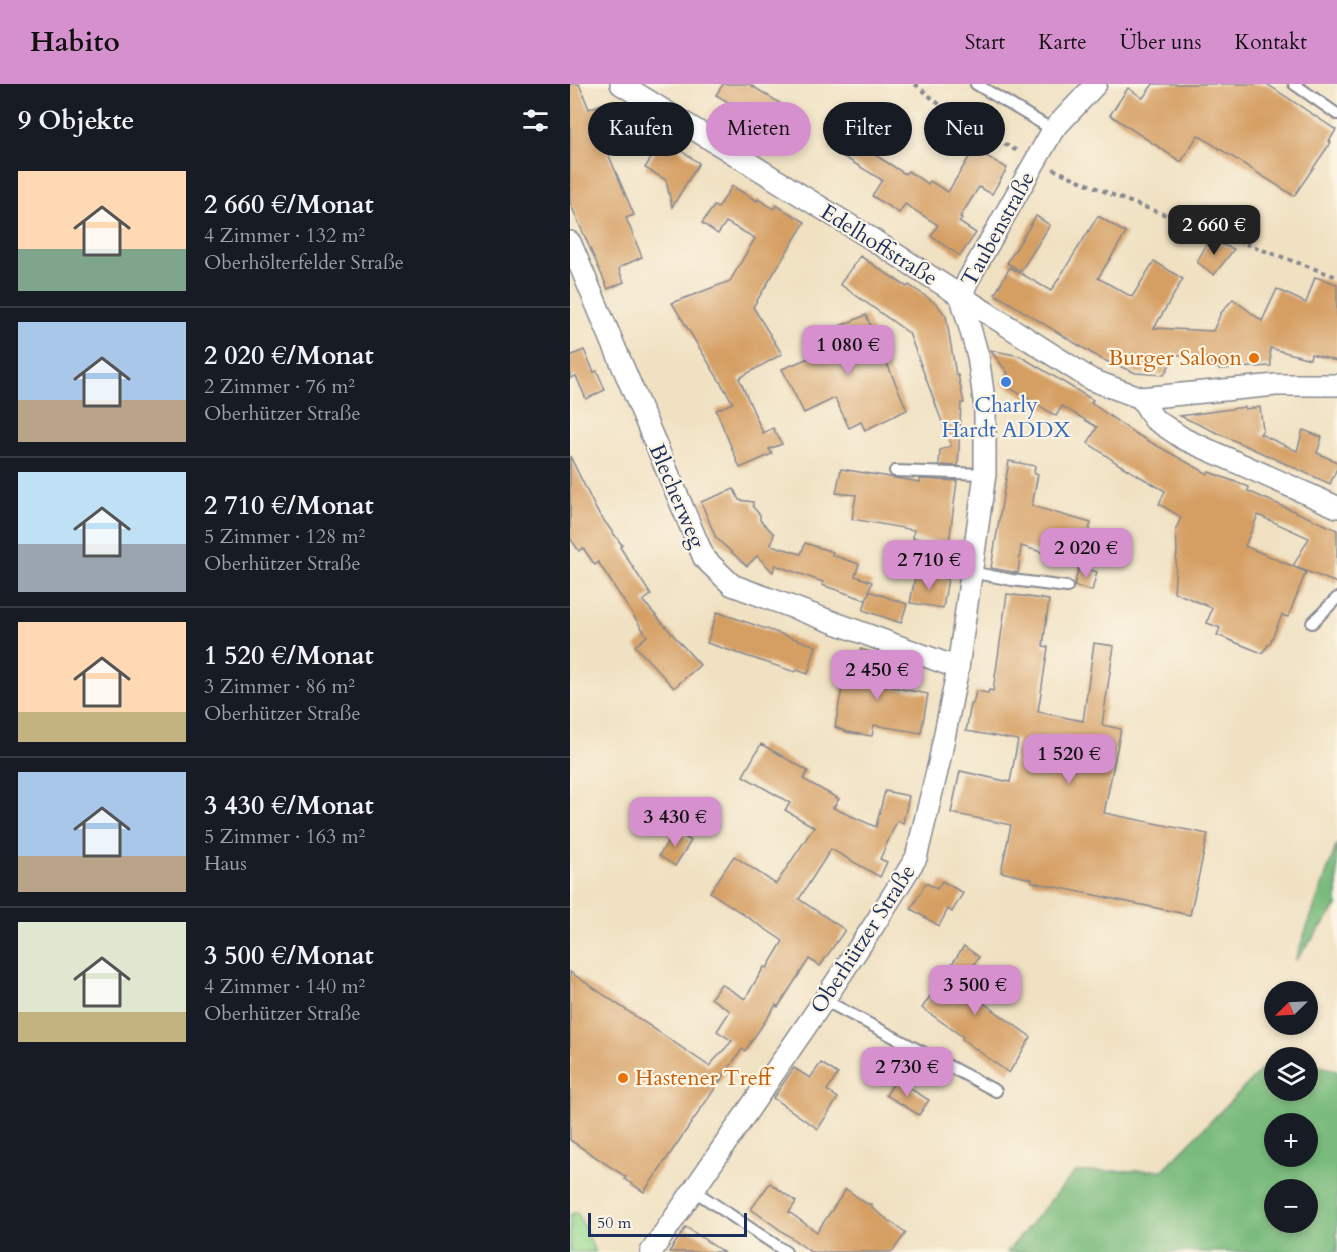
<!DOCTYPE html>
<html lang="de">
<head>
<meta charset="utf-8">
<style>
	body { margin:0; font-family:Cardo,serif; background:#20242c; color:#f1f3f6; height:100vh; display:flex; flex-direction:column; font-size:22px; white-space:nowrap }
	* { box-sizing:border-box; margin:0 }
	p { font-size:20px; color:#9ea1a6 }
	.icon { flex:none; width:33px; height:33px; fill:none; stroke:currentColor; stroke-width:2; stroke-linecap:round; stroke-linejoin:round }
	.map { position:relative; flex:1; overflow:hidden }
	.panel { display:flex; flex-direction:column; background:#171b24; width:570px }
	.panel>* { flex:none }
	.banner { position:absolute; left:18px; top:18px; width:570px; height:54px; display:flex; gap:12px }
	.needle { width:39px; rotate:246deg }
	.buttons { position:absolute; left:694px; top:897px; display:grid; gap:12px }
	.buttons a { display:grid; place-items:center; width:54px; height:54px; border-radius:50%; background:#171b24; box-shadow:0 3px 9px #0003; font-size:30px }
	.scale { position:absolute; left:18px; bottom:15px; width:159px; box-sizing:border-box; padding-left:6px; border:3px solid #1b2f5e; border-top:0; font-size:16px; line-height:21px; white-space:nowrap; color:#1b2f5e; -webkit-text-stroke:4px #fcf5e5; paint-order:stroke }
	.price { position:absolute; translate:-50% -51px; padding:0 14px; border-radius:12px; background:#d690ce; color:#111; font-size:20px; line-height:39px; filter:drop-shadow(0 2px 3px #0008) }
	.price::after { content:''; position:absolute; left:50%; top:36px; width:18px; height:14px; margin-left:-9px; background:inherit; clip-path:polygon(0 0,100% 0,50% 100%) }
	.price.on { background:#222; color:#fff }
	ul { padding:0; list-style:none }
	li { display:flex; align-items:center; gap:18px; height:150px; padding:0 18px }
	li+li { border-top:2px solid #363941 }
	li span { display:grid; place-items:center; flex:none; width:168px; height:120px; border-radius:0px; color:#555 }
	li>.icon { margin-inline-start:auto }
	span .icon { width:72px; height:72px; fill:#fffc; stroke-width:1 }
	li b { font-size:26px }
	h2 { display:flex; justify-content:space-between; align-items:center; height:72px; padding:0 18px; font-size:26px }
	.pill { padding:0 21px; border-radius:27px; background:#171b24; box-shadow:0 3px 9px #0003; font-size:21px; line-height:54px }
	.pill.on { background:#d690ce; color:#111 }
	header { display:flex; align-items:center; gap:36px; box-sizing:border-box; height:84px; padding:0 30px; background:#d690ce; color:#111 }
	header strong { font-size:28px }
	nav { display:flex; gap:33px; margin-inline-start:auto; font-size:21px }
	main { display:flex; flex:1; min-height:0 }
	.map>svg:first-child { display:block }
	.green { fill:#98db93; stroke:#5a8578; stroke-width:1.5 }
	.forest { fill:#7abb7d; stroke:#4a756e; stroke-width:1.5; fill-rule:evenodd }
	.building { fill:#d59f63 }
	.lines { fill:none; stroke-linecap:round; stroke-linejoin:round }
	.service-casing { stroke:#868890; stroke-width:14 }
	.minor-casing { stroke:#868890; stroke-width:24 }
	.path { stroke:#868890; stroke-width:4; stroke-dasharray:4.5 4.5; stroke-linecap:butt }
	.service { stroke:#fff; stroke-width:10 }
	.minor { stroke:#fff; stroke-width:21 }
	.food-dot { fill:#e8710a; stroke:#fcf5e5; stroke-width:2 }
	.shop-dot { fill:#3f7fe0; stroke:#fcf5e5; stroke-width:2 }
	.labels { text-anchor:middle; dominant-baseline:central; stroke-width:4.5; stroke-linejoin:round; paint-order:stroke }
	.street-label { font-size:22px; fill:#1b2f5e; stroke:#fcf5e5 }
	.food-label { font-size:22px; fill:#c56008; stroke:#fcf5e5; text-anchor:end }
	.shop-label { font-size:22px; fill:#366cbe; stroke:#fcf5e5 }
</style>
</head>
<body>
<header>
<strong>Habito</strong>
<nav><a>Start</a><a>Karte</a><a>Über uns</a><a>Kontakt</a></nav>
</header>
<main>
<section class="panel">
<h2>9 Objekte<svg class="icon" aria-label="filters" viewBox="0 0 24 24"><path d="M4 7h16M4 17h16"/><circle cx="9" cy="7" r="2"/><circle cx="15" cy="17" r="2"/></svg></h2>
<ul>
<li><span style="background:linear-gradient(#ffd9b3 65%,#7fa58c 0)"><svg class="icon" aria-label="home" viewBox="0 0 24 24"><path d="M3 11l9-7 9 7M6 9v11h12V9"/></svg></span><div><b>2 660 €/Monat</b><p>4 Zimmer · 132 m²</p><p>Oberhölterfelder Straße</p></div></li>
<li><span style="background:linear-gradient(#a9c7e8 65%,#b9a48a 0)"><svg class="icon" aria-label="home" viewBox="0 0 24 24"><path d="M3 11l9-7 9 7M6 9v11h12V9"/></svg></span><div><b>2 020 €/Monat</b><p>2 Zimmer · 76 m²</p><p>Oberhützer Straße</p></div></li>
<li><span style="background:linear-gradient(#bfe0f5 60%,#9aa5b1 0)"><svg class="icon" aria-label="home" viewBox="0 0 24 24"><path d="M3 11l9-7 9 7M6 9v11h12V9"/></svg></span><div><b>2 710 €/Monat</b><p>5 Zimmer · 128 m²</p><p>Oberhützer Straße</p></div></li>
<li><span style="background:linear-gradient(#ffd9b3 75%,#c2b280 0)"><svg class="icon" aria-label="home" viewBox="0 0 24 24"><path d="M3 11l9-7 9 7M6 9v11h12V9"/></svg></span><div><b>1 520 €/Monat</b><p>3 Zimmer · 86 m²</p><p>Oberhützer Straße</p></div></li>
<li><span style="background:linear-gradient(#a9c7e8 70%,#b9a48a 0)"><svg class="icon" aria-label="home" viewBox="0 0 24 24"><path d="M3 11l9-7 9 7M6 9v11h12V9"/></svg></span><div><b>3 430 €/Monat</b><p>5 Zimmer · 163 m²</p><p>Haus</p></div></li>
<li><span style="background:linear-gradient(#dfe7d0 75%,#c2b280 0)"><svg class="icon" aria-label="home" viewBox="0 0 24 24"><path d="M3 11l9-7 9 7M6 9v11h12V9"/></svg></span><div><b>3 500 €/Monat</b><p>4 Zimmer · 140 m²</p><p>Oberhützer Straße</p></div></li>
</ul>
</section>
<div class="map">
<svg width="767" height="1168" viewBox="0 0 767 1168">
	<rect width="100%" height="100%" fill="#fcf5e5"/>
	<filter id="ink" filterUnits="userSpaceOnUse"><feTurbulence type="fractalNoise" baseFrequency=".0167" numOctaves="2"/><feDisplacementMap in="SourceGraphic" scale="12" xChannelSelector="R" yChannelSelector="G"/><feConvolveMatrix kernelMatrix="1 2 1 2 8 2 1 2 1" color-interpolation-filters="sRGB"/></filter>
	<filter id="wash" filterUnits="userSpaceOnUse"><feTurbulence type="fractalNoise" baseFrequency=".008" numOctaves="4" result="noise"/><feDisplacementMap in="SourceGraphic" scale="24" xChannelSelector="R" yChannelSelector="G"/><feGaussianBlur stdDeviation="1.35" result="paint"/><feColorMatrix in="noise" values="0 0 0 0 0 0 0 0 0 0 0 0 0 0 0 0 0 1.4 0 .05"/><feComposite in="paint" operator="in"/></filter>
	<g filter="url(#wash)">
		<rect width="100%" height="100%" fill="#f0e1c2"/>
		<polygon class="green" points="7,1128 25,1168 0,1168 0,1131"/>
		<g class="forest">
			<polygon points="767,760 767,822 725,877"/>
			<path d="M704 973H709L705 974V1006H738V980L767 986V1168H437L505 1088 593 1086ZM705 1040H738V1072H705ZM705 1106H738V1138H705Z"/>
		</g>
		<g id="blocks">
			<g class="building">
				<polygon points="0,0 9,0 19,25 31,20 41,43 29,48 64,131 56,134 72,173 50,183 49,186 54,198 38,205 0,119"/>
				<polygon points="153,0 179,0 232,33 216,59 173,35 177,29 146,11"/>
				<polygon points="583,0 697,0 766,46 759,57 761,58 724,112 628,51 611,78 540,31 558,4 573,14"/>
				<polygon points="273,41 304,60 299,67 335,90 338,87 358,100 360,97 378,108 404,65 437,84 422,110 409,103 390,133 392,134 389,138 406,149 390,172 361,152 368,141 335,120 329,129 302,112 312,96 259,64"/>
				<polygon points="93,55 129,79 102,123 96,96 75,84"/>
				<polygon points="162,102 187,117 188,115 204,125 206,121 235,138 183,223 212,270 169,294 193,349 203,344 212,360 199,365 202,370 170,384 146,326 163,319 102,219 160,197 185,154 156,138 148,150 132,139 144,122 148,124"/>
				<polygon points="466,132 480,141 451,187 437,179"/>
				<polygon points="528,132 556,149 528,194 562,213 584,177 613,195 584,244 643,247 651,229 663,215 692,237 707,205 736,219 745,193 767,200 767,277 741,270 740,275 700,264 701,282 649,285 636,274 601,270 600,280 594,291 566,289 531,275 425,210 440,183 481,207"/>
				<polygon points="639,156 664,165 644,191 627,178"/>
				<polygon points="290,172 337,203 339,201 367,220 376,232 386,291 388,291 394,319 391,319 388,382 369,381 370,366 381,362 339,249 270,200"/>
				<polygon points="296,231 337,326 295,346 291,338 279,344 265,314 234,329 212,285 251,269 244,253"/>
				<polygon points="14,266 24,288 27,287 35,306 16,315 6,292 0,294 0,272"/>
				<polygon points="420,266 450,272 523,316 521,319 566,350 638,390 639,388 679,403 678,407 767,446 767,499 723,482 739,454 688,431 675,462 736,488 718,533 712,531 700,559 692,569 647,551 650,544 637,539 642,524 604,508 607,465 606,445 611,433 589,420 595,407 550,381 518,359 527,343 492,322 486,332 432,299 438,289"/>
				<polygon points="675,323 675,325 690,323 693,346 690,350 727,367 733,346 752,353 747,369 767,378 767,384 760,400 610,332"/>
				<polygon points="0,372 27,427 52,461 50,463 81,511 73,517 130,581 104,604 65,562 77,552 28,478 25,481 13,464 9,467 0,454"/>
				<polygon points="439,377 465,382 464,390 468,390 462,422 521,439 510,479 451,462 448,489 421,484"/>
				<polygon points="271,385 350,398 350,395 387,397 379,459 343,454 344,446 282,435 286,411 266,409"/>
				<polygon points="164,405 169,416 183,418 183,423 190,431 190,436 204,450 201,461 231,470 235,459 263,468 262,471 289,480 285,492 302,498 299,507 337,520 331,539 293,526 299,508 296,516 252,501 253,498 205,481 203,488 187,472 177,482 146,454 131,418"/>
				<polygon points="509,483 527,488 522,507 504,502"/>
				<polygon points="350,491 378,495 373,524 340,519 345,494 349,495"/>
				<polygon points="437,510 479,516 473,562 478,563 468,628 513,637 524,559 544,562 532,641 551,645 534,729 638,750 620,831 462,798 462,795 431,788 441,741 381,729 390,687 440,698 448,656 396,647 401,620 403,620 406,607 418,609 419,606 423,607"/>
				<polygon points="147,528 246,562 238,590 227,586 225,588 137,559"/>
				<polygon points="291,565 316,573 311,601 358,610 351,649 304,641 302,652 277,648 265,643 275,587 288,588"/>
				<polygon points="191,660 238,687 233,695 269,715 263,724 306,743 315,707 339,712 333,739 327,737 310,775 317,778 310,793 261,765 229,815 275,846 250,882 239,875 208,923 206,921 175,967 172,965 74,1108 54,1095 56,1093 0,1056 0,888 139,982 162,957 147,947 160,927 141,914 151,900 175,915 194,883 197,884 213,857 140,808 164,772 206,800 244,743 215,726 220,719 173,692"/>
				<polygon points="105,747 121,757 105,782 89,771"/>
				<polygon points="372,797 393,809 382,828 378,825 369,842 341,825 356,799 367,805"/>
				<polygon points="394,862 409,873 390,902 461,953 439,989 392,955 393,953 352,924"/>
				<polygon points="251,979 268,990 257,1006 268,1014 248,1045 203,1014 224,984 240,994"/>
				<polygon points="326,996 359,1016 349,1031 316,1011"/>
				<polygon points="200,1099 226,1118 219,1128 247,1148 276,1105 297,1120 302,1120 302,1124 336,1149 322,1168 241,1168 181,1125"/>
				<polygon points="116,1143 153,1168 99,1168"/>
			</g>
		</g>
	</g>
	<g filter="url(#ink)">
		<use href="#blocks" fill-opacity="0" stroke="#868890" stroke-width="1.5"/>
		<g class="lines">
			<defs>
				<g id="service">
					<polyline points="406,0 483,46"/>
					<polyline points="724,0 767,30"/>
					<polyline points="325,387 415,390"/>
					<polyline points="401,488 442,496 497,503"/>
					<polyline points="742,539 767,514"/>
					<polyline points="254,916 426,1007"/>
					<polyline points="123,1106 216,1168"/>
				</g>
				<g id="minor">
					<polyline points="51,0 297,152 522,296 571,314 706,301 767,301"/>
					<polyline points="0,158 134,474 162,501 388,584"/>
					<polyline points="391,213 398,196 483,46 526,0"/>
					<polyline points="571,314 584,335 614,355 767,423"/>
					<polyline points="81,1168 254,916 304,841 346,774 369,679 388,584 415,390 415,323 408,272 391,213"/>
				</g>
			</defs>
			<use href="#service" class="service-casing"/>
			<use href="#minor" class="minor-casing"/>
			<g class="path">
				<polyline points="345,0 375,25 447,67"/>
				<polyline points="483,85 552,115 767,193"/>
			</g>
			<use href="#service" class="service"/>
			<use href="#minor" class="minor"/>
		</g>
	</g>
	<g class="food-dot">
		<circle cx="684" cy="274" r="6"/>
		<circle cx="53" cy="994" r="6"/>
	</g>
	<circle class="shop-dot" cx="436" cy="298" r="6"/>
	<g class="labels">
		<g class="street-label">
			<text transform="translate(428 145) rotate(-61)">Taubenstraße</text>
			<text transform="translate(309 161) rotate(32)">Edelhoffstraße</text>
			<text transform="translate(107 412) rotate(67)">Blecherweg</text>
			<text transform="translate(293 855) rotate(-57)">Oberhützer Straße</text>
		</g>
		<g class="food-label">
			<text x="672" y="274">Burger Saloon</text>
			<text x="65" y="994" text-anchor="start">Hastener Treff</text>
		</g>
		<g class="shop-label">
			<text x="436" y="321">Charly<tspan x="436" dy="25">Hardt ADDX</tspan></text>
		</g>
	</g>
</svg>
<div class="buttons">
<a><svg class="needle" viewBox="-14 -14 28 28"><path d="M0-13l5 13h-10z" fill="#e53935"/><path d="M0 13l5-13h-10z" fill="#9ea1a6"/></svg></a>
<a><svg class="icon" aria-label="layers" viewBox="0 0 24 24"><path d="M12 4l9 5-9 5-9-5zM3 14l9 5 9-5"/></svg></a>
<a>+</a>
<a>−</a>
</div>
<div class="scale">50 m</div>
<b class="price on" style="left:644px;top:172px">2 660 €</b>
<b class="price" style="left:278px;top:292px">1 080 €</b>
<b class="price" style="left:516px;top:495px">2 020 €</b>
<b class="price" style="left:359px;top:507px">2 710 €</b>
<b class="price" style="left:307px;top:617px">2 450 €</b>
<b class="price" style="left:499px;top:701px">1 520 €</b>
<b class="price" style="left:105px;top:764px">3 430 €</b>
<b class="price" style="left:405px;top:932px">3 500 €</b>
<b class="price" style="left:337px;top:1014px">2 730 €</b>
<div class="banner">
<a class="pill">Kaufen</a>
<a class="pill on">Mieten</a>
<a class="pill">Filter</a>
<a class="pill">Neu</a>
</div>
</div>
</main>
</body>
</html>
